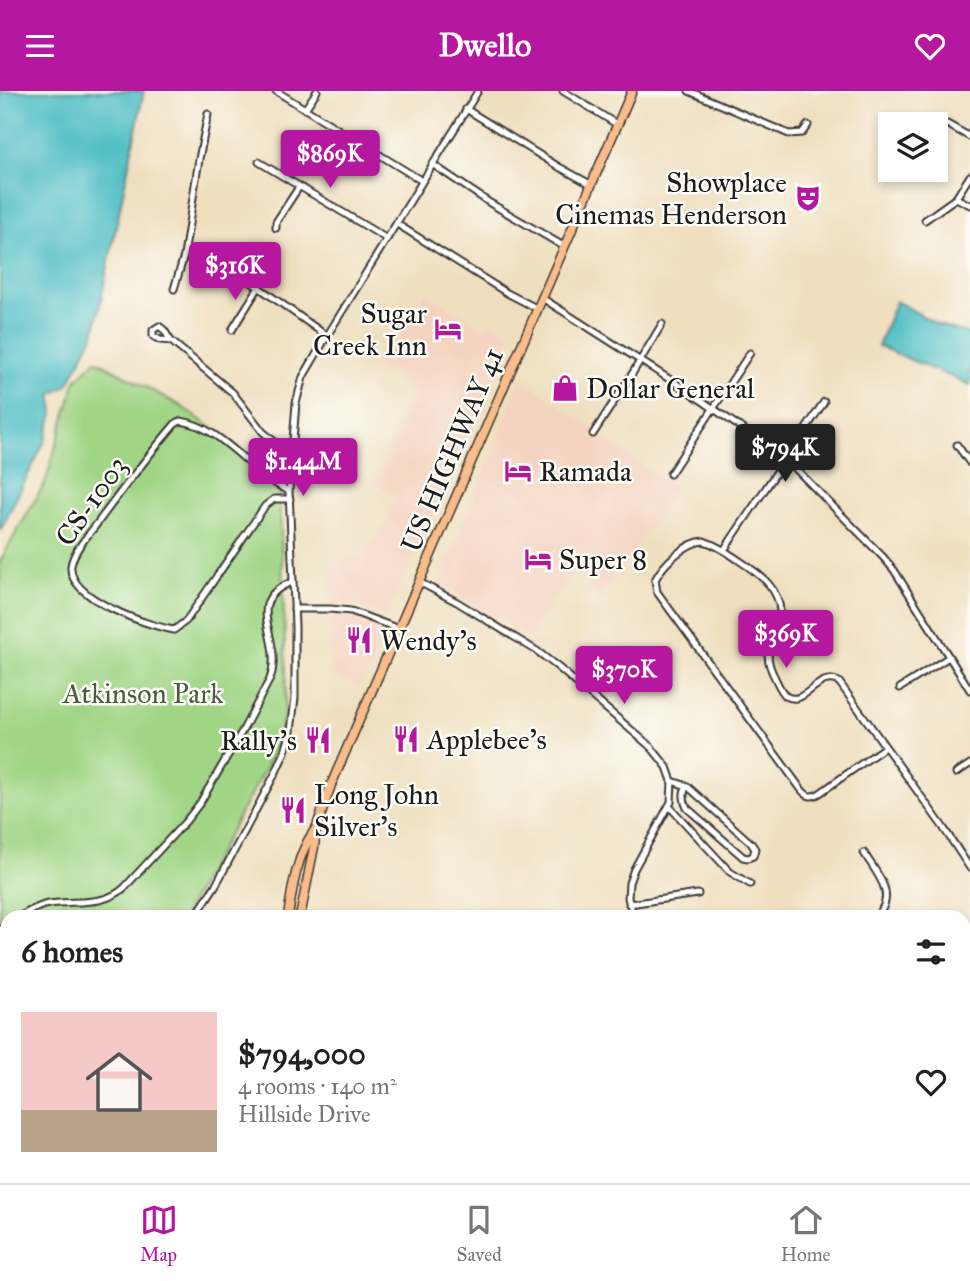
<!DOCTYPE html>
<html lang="en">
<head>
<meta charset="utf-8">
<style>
	body { margin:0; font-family:"IM FELL Great Primer",serif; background:#f2f2f2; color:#222; height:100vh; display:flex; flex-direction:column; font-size:26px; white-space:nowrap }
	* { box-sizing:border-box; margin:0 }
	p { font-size:23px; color:#767676 }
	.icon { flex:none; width:38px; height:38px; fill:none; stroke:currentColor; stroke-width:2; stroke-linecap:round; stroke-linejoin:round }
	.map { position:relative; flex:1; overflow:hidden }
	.panel { position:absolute; left:0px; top:819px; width:971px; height:273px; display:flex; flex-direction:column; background:#fff; border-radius:21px 21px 0 0; box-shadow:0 4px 10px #0003 }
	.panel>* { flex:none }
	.tools { position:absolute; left:878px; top:21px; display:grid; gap:14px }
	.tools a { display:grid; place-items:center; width:70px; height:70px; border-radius:0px; background:#fff; box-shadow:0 4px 10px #0003; font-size:35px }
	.price { position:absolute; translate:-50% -60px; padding:0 16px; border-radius:7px; background:#b5179e; color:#fff; font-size:23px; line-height:46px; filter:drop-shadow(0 2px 4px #0008) }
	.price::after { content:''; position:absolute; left:50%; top:42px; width:21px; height:16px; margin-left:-10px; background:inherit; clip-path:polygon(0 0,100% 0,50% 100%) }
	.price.selected { background:#222; color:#fff }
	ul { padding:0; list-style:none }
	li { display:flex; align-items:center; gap:21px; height:175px; padding:0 21px }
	li span { display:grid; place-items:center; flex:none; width:196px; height:140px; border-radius:0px; color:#555 }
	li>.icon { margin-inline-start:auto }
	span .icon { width:84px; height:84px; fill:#fffc; stroke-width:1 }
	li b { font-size:30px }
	h2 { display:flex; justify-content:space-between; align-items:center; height:84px; padding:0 21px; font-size:30px }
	header { display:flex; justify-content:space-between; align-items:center; height:91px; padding:0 21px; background:#b5179e; color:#fff; font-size:32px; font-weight:700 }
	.tab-bar { display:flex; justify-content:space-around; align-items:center; height:98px; border-top:2px solid #e0e0e0; background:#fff; font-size:19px; color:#767676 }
	.tab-bar a { display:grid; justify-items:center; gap:4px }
	.tab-bar .selected { color:#b5179e }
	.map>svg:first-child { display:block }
	.built { fill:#f4d3c0 }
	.green { fill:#a1d586; stroke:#5e7851; stroke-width:2 }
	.water { fill:#4fbec4; stroke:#366d70; stroke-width:2 }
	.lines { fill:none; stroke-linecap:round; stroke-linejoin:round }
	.minor-casing { stroke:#3c3934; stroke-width:9 }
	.major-casing { stroke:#3c3934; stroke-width:10 }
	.highway-casing { stroke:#3c3934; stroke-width:11 }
	.minor { stroke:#fff; stroke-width:5 }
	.major { stroke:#f9bc8a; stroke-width:7 }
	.highway { stroke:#f9bc8a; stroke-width:8 }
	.major-bridge-casing { stroke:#3c3934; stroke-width:10; stroke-linecap:butt }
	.major-bridge { stroke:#f9bc8a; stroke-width:7 }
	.labels { text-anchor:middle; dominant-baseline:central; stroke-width:5; stroke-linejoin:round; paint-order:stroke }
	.poi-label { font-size:28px; fill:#1c1c1c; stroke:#fdfcf7; text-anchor:start }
	.street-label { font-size:28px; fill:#1c1c1c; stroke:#fdfcf7 }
	.park-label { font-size:28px; fill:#4b5d41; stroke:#fdfcf7 }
</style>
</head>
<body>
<header><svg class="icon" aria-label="menu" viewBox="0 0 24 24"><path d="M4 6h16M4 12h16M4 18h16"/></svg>Dwello<svg class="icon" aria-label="heart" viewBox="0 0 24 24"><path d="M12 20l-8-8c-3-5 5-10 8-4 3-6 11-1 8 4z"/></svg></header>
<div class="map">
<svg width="970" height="1092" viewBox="0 0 970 1092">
	<rect width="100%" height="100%" fill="#fdfcf7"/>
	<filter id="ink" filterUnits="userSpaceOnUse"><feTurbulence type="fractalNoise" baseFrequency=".0143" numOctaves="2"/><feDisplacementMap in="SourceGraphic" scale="14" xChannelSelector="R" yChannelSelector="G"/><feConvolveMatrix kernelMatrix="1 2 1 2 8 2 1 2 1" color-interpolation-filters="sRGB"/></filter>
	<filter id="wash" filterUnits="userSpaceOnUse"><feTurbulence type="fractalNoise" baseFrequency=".00686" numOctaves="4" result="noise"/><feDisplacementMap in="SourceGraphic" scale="28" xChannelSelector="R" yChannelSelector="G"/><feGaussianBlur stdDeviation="1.57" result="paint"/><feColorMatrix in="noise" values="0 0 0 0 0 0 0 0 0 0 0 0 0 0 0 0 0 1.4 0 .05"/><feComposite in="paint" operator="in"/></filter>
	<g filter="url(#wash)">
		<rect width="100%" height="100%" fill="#efdfbf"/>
		<g class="built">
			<polygon points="426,202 485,238 489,231 512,243 387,526 360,515 347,512 330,514 331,478 346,467 360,468 379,443 397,406 375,392 415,300 373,274 388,247 394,253"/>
			<polygon points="521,287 676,398 606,499 600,512 577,474 528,547 440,493"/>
			<polygon points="329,521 353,523 387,537 360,597 331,584"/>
		</g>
		<g class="green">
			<polygon points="96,269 181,315 263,374 279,387 286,584 285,620 276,658 183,826 7,826 7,923 0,928 0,470 45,392 76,289"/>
			<polygon points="7,933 7,1085 54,1085 50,1092 0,1092 0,938"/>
		</g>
		<g class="water">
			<polygon points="0,0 144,0 94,243 68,294 51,304 54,320 45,350 0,440"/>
			<polygon points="896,210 939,234 970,243 970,294 878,255"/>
		</g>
	</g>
	<g filter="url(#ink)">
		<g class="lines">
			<defs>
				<g id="minor">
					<polyline points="276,0 422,90"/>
					<polyline points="563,0 618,34"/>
					<polyline points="689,0 789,43 802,42 808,34"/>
					<polyline points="305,18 317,0"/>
					<polyline points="466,18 559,76 592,94"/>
					<polyline points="947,33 970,46"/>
					<polyline points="259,71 387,148"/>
					<polyline points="432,73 490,112 565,156"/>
					<polyline points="956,107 970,114"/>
					<polyline points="925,129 956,107 970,85"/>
					<polyline points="397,133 507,202 538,218"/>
					<polyline points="276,137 276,131 299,96"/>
					<polyline points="186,158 228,177 247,188 327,245"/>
					<polyline points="174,198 184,165 199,68 208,23"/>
					<polyline points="542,207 688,300 786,368 883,466 894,479 970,599"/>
					<polygon points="159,235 164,239 171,250 160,249 153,245 153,239"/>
					<polyline points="232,239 259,196"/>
					<polyline points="171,250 233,302 263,341 281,356 293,357"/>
					<polyline points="593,343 632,283 662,233"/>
					<polyline points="957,354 970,372"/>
					<polyline points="670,383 750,262"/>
					<path d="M289 400C251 383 222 335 180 330L175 333C147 366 121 400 96 434 87 446 73 460 71 475 68 508 149 535 174 539L186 530 265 415 274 408H290"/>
					<polyline points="724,459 824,311"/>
					<polyline points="419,491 457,511 537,560 559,577 651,656 667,676 672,690 671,711 634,778 629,792 628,807 634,826"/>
					<polyline points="294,518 330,518 351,520 399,538"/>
					<polyline points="900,597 949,566"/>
					<path d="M885 656 820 702C812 707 807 706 801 698L657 501 655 489C663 473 686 451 704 450 716 454 727 461 737 468 758 482 782 497 780 526 778 553 758 555 775 587 778 593 781 601 786 605 805 617 818 579 839 591L943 736 970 777"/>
					<polyline points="956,682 970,673"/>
					<path d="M672 690 687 695C682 701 684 711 687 717L743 766 748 767 753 765 755 758 751 752 687 695"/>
					<polyline points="669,715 730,781 750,793"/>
					<path d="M864 762C877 783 898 804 876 826"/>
					<polyline points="629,813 698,803"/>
					<path d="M19 826C27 821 35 817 44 814 71 808 102 817 124 797L186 730 200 712 244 637 270 588C285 547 240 511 292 491"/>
					<polyline points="195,826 217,792 276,681 285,661 291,640 295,607 295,535 289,400 296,312 303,286 327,245 478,0"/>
					<polyline points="0,839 7,834"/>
					<polyline points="0,935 7,929"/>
					<polyline points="964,977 970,974"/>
					<polyline points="124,1085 137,1092"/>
					<polyline points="266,1085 267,1092"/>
					<polyline points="57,1092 60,1085"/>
					<polyline points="900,1092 904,1085"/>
				</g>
				<g id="major">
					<polyline points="964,867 970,864"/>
					<polyline points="546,1092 556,1085"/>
				</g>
				<g id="highway">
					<path d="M288 826C292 797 297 764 314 740"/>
					<polyline points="300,826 314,756 316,738 331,694 632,0"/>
					<polyline points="388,1085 394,1092"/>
					<polyline points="401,1085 407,1092"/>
					<polyline points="328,1092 329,1085"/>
					<polyline points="430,1092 430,1085"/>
					<polyline points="511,1092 511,1085"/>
					<polyline points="621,1092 624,1085"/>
				</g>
			</defs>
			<use href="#minor" class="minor-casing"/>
			<use href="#major" class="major-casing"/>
			<use href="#highway" class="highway-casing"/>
			<use href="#minor" class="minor"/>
			<use href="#major" class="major"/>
			<use href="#highway" class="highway"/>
			<defs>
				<polyline id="major-bridge" points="555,1092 565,1085"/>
			</defs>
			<use href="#major-bridge" class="major-bridge-casing"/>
			<use href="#major-bridge" class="major-bridge"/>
		</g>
	</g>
	<defs>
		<symbol id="theatre-bare" viewBox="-9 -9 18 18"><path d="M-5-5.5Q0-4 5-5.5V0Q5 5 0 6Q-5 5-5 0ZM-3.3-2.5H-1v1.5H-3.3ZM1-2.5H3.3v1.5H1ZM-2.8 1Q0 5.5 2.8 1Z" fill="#b5179e" stroke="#fdfcf7" stroke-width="2.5" paint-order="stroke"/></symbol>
		<symbol id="hotel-bare" viewBox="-9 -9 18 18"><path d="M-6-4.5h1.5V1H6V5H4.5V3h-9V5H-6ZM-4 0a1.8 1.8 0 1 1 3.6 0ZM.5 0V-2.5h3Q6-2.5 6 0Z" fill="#b5179e" stroke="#fdfcf7" stroke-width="2.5" paint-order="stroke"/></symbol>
		<symbol id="shop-bare" viewBox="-9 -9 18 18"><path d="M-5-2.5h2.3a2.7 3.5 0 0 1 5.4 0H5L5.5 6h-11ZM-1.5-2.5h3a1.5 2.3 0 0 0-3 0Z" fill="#b5179e" stroke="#fdfcf7" stroke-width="2.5" paint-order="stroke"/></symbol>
		<symbol id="restaurant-bare" viewBox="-9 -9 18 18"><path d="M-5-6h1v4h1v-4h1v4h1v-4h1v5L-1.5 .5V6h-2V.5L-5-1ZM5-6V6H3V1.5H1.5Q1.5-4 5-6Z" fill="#b5179e" stroke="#fdfcf7" stroke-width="2.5" paint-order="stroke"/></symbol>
	</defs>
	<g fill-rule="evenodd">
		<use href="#theatre-bare" x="789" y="88" width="38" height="38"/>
		<use href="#hotel-bare" x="429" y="219" width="38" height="38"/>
		<use href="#shop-bare" x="546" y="278" width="38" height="38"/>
		<use href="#hotel-bare" x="499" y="361" width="38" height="38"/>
		<use href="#hotel-bare" x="519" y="449" width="38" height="38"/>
		<use href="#restaurant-bare" x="340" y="530" width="38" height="38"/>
		<use href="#restaurant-bare" x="387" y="629" width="38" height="38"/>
		<use href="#restaurant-bare" x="299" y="630" width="38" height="38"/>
		<use href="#restaurant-bare" x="274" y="700" width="38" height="38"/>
	</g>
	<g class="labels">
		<g class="poi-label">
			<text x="787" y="91" text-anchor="end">Showplace<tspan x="787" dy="32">Cinemas Henderson</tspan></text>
			<text x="427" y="222" text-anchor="end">Sugar<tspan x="427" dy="32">Creek Inn</tspan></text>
			<text x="586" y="297">Dollar General</text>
			<text x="539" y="380">Ramada</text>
			<text x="559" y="468">Super 8</text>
			<text x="380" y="549">Wendy's</text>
			<text x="427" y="648">Applebee's</text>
			<text x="297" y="649" text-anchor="end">Rally's</text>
			<text x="314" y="703">Long John<tspan x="314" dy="32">Silver's</tspan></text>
		</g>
		<g class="street-label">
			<text transform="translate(452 359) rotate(-67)">US HIGHWAY 41</text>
			<text transform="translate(91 410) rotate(-55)">CS-1003</text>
		</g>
		<g class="park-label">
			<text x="143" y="602">Atkinson Park</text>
		</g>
	</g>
</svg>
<div class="tools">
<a><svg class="icon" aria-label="layers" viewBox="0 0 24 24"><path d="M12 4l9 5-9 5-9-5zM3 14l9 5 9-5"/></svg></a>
</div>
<b class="price" style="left:330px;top:99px">$869K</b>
<b class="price" style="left:235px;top:211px">$316K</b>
<b class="price selected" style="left:785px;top:393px">$794K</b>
<b class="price" style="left:303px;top:407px">$1.44M</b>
<b class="price" style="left:786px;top:579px">$369K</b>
<b class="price" style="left:624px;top:615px">$370K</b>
<section class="panel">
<h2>6 homes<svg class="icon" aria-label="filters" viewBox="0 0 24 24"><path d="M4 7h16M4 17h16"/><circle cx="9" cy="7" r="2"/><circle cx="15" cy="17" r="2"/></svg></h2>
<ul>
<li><span style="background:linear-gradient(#f6c9c9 70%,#b9a48a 0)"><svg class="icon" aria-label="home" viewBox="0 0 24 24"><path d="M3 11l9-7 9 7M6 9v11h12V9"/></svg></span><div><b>$794,000</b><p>4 rooms · 140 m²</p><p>Hillside Drive</p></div><svg class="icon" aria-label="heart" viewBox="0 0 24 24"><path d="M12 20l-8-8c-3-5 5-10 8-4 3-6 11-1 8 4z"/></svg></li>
</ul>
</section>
</div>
<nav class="tab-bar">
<a class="selected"><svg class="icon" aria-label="map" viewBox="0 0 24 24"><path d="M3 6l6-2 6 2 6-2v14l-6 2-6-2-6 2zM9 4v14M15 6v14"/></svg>Map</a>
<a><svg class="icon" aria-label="saved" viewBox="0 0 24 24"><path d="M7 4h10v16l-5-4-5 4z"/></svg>Saved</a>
<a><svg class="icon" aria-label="home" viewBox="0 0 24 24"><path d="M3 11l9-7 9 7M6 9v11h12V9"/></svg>Home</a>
</nav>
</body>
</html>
